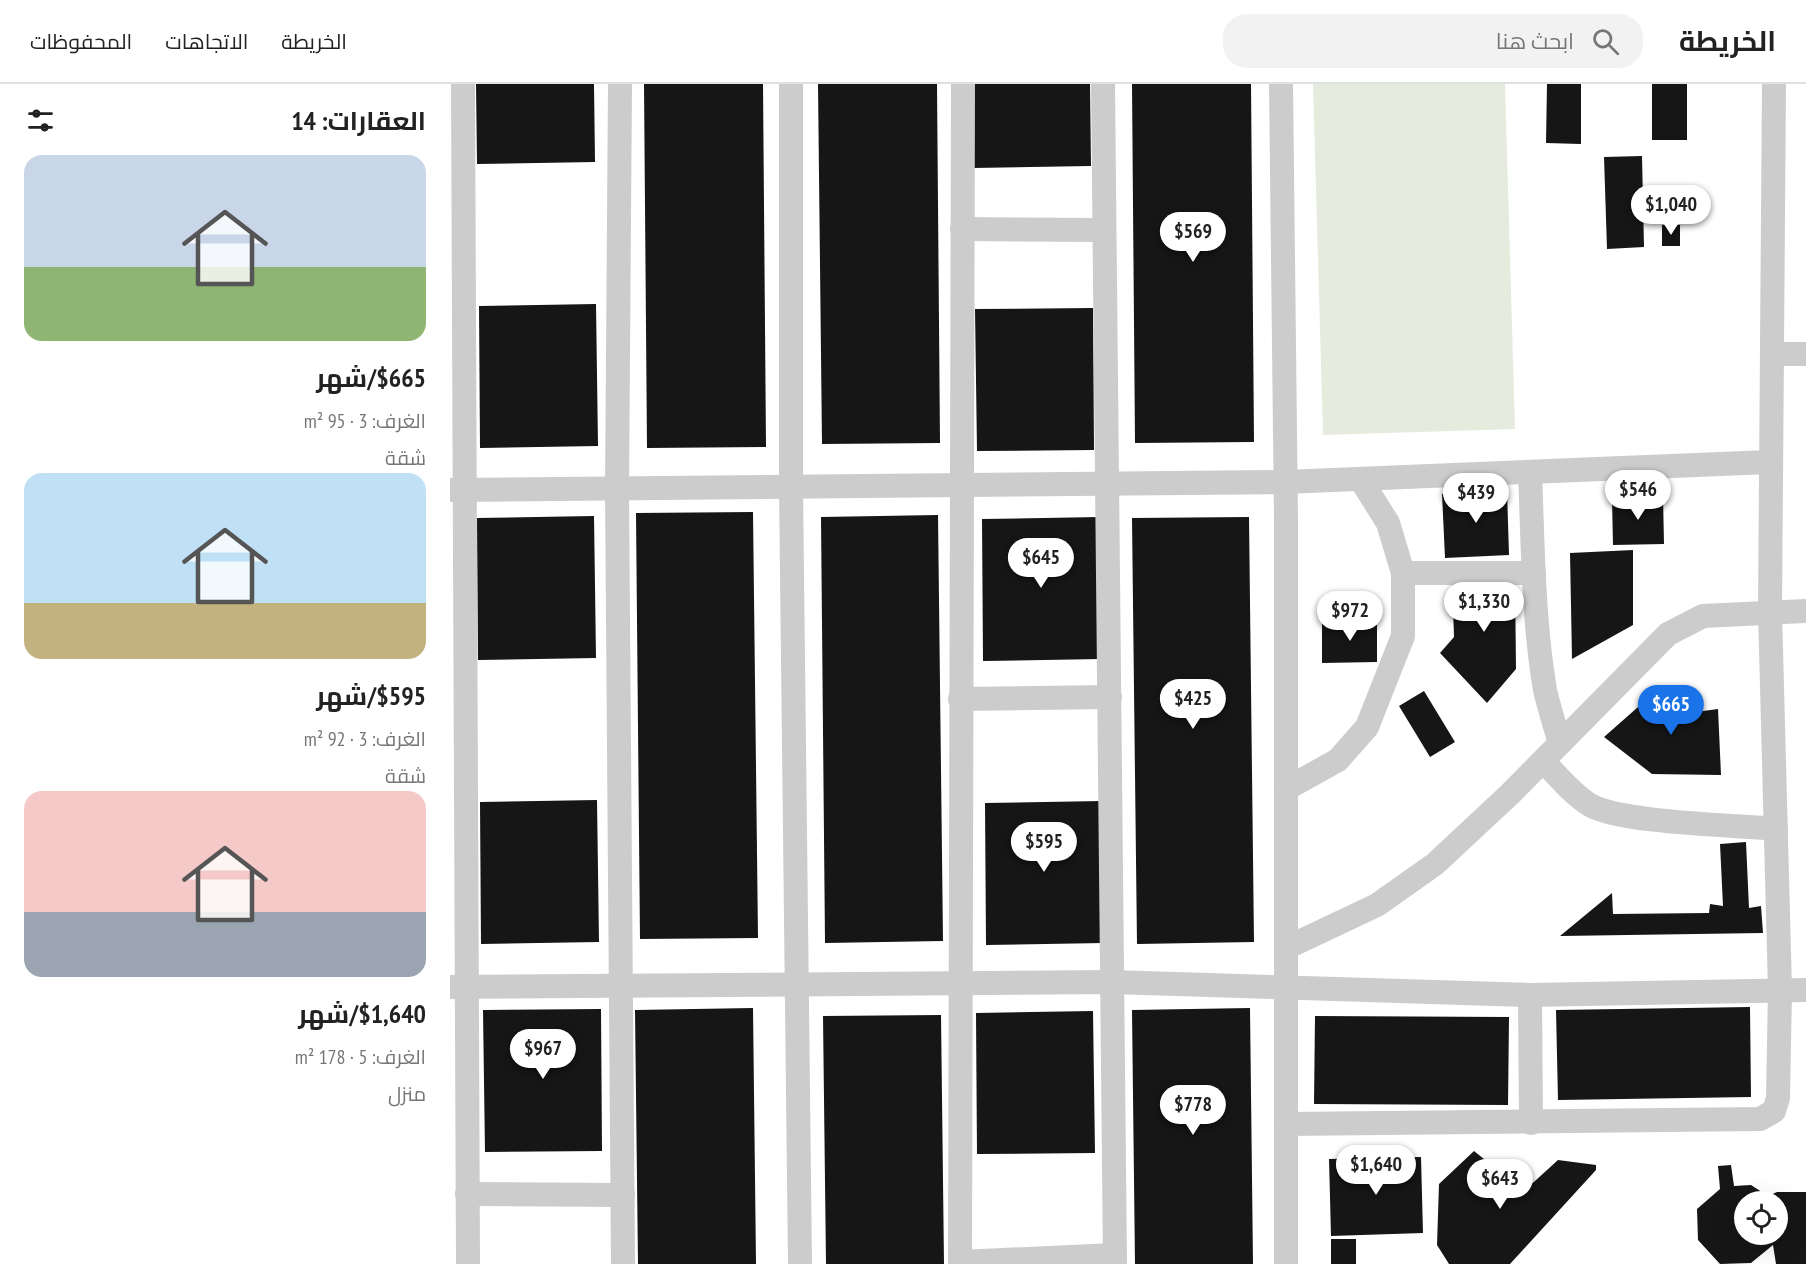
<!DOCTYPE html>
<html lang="ar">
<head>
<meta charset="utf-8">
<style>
	body { margin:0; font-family:"PT Sans Narrow",Cairo,sans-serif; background:#f2f2f2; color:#222; direction:rtl; height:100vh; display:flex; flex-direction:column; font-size:22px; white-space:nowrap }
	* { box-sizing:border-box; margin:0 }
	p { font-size:20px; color:#767676 }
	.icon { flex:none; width:33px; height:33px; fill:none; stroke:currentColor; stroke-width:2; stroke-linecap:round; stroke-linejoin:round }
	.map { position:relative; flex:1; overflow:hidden; direction:ltr }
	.sheet { display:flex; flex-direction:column; background:#fff; width:450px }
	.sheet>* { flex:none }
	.fabs { position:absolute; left:1284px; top:1107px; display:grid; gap:12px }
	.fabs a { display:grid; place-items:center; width:54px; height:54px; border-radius:50%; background:#fff; box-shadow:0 6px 24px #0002; font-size:30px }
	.price { position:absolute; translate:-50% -51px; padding:0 14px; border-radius:21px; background:#fff; color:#222; font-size:20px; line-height:39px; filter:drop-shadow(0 2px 3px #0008) }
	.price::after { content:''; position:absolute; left:50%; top:36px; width:18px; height:14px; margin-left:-9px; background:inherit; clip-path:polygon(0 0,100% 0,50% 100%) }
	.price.active { background:#1a73e8; color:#fff }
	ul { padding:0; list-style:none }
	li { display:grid; align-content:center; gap:12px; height:318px; padding:0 24px }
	li span { display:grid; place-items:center; height:186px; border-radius:18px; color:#555 }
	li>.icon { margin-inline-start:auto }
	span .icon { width:108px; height:108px; fill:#fffc; stroke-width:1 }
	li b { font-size:26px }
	h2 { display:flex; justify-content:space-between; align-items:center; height:72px; padding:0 24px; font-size:26px }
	header { display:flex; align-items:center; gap:36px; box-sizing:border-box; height:84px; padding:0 30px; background:#fff; border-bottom:2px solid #e0e0e0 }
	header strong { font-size:28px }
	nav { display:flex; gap:33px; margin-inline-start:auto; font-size:21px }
	.search { width:420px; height:54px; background:#f2f2f2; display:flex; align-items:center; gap:15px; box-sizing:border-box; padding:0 21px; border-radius:24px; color:#767676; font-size:22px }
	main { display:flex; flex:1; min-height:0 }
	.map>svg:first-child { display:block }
	.green { fill:#e5ecdd }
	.building { fill:#161616; fill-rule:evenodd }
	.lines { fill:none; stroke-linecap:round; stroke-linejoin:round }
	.street { stroke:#ccc; stroke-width:24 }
</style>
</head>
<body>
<header>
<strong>الخريطة</strong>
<div class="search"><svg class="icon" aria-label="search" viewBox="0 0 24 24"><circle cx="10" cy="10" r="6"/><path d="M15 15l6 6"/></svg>ابحث هنا</div>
<nav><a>الخريطة</a><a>الاتجاهات</a><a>المحفوظات</a></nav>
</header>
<main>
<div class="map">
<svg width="1356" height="1180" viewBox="0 0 1356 1180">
	<rect width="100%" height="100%" fill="#fff"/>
	<polygon class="green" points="863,0 1055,0 1065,345 873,351"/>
	<g class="building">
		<polygon points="26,0 144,0 145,78 27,80"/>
		<polygon points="194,0 313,0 316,363 197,364"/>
		<polygon points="368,0 487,0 490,359 372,360"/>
		<polygon points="522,0 640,0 641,82 523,84"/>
		<polygon points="682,0 801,0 804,358 685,359"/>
		<polygon points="1097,0 1131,0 1131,60 1096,59"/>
		<rect x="1202" y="0" width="35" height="56"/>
		<polygon points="1192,72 1194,163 1157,165 1154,73"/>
		<rect x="1212" y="141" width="18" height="21"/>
		<polygon points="146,220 148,362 30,364 29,222"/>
		<polygon points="643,224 644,366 527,367 525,225"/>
		<polygon points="1057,407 1059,471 995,474 992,410"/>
		<polygon points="1213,412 1214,460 1163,461 1162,414"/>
		<polygon points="303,428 308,854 190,855 186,429"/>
		<polygon points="488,431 493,857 375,859 371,433"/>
		<polygon points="144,432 146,574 28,576 27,434"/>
		<polygon points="649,433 651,575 533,577 532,435"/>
		<polygon points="799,433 804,858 687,860 682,434"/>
		<polygon points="1183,466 1183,541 1122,575 1120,469"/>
		<polygon points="1002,493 1065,494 1066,585 1037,619 990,569 1004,553"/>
		<polygon points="927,536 927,578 872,579 872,537"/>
		<polygon points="1213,601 1253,627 1268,625 1271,691 1202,690 1154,653"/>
		<polygon points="974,607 1005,658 980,673 949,622"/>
		<polygon points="147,716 149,858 31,860 30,718"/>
		<polygon points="652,717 654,859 536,861 535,719"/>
		<polygon points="1296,758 1299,824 1311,822 1313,849 1110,852 1162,809 1163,830 1259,829 1260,820 1273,822 1270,760"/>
		<polygon points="1300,923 1301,1013 1108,1016 1106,926"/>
		<polygon points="303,924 306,1180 188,1180 185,926"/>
		<polygon points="800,924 803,1180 685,1180 682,926"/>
		<polygon points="151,925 152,1067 35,1068 33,926"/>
		<polygon points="643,927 645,1069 527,1070 526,929"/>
		<polygon points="491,931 494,1180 376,1180 373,932"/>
		<polygon points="865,932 1059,933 1058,1021 864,1020"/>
		<polygon points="1024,1067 1074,1107 1108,1076 1146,1081 1146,1086 1060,1180 999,1180 987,1161 989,1100"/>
		<polygon points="971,1073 973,1149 881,1152 879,1075"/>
		<path d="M1281 1081 1284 1102 1301 1101 1318 1112 1327 1108H1356V1180H1326L1323 1161 1301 1179 1270 1180 1248 1156 1247 1125 1270 1105 1268 1082ZM1294 1118H1328V1150H1294Z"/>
		<rect x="881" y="1155" width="25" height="25"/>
	</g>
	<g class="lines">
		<g class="street">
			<polyline points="13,0 18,1180"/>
			<polyline points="170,0 167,406 173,1180"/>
			<polyline points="341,0 341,403 350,1180"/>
			<polyline points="653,0 665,1180"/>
			<polyline points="831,0 836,436 836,1180"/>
			<polyline points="512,145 654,146"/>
			<polyline points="1323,270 1356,270"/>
			<path d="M1080 389C1083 461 1083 535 1095 606 1099 624 1105 642 1110 659"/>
			<polyline points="0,406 835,398 1319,378"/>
			<polyline points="953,489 1084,489"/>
			<polyline points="510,615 660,613"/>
			<path d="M1093 677C1108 692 1122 710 1140 721 1171 739 1285 741 1326 745"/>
			<polyline points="836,705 888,676 917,643 953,552 953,489 938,439 911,396"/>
			<polyline points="836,864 927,821 985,780 1060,710 1218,550 1253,532 1356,527"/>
			<polyline points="0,903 662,898 1080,911 1356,906"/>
			<polyline points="1080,911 1081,1039"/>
			<polyline points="836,1040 1310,1035 1324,1027 1328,1014 1330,906 1320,527 1324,0"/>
			<polyline points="17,1110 173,1111"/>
			<polyline points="510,1178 665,1171"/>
			<polyline points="510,1180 513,0"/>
		</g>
	</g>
</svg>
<div class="fabs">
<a><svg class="icon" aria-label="locate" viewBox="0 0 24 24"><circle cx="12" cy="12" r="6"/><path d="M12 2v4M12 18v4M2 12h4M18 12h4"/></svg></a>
</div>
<b class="price" style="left:1221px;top:152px">$1,040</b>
<b class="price" style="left:743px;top:179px">$569</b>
<b class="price" style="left:1188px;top:437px">$546</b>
<b class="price" style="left:1026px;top:440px">$439</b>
<b class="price" style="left:591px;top:505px">$645</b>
<b class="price" style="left:1034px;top:549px">$1,330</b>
<b class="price" style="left:900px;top:558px">$972</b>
<b class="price" style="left:743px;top:646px">$425</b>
<b class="price active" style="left:1221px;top:652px">$665</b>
<b class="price" style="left:594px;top:789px">$595</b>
<b class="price" style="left:93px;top:996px">$967</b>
<b class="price" style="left:743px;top:1052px">$778</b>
<b class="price" style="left:926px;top:1112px">$1,640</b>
<b class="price" style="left:1050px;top:1126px">$643</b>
</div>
<section class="sheet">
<h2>العقارات: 14<svg class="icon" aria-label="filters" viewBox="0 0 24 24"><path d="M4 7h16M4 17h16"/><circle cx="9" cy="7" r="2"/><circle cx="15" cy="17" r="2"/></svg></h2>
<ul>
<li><span style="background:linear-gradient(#c9d6e8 60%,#8fb573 0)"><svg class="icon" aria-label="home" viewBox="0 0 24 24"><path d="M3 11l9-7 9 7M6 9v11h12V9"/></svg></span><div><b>$665/شهر</b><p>الغرف: 3 · 95 m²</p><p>شقة</p></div></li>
<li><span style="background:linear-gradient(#bfe0f5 70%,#c2b280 0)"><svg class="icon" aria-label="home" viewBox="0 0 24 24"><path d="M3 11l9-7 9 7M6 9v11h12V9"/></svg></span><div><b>$595/شهر</b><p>الغرف: 3 · 92 m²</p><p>شقة</p></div></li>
<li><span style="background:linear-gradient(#f6c9c9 65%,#9aa5b1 0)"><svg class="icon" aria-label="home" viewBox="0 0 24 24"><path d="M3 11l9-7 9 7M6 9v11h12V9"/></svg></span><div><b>$1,640/شهر</b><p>الغرف: 5 · 178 m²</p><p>منزل</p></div></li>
</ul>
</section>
</main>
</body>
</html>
